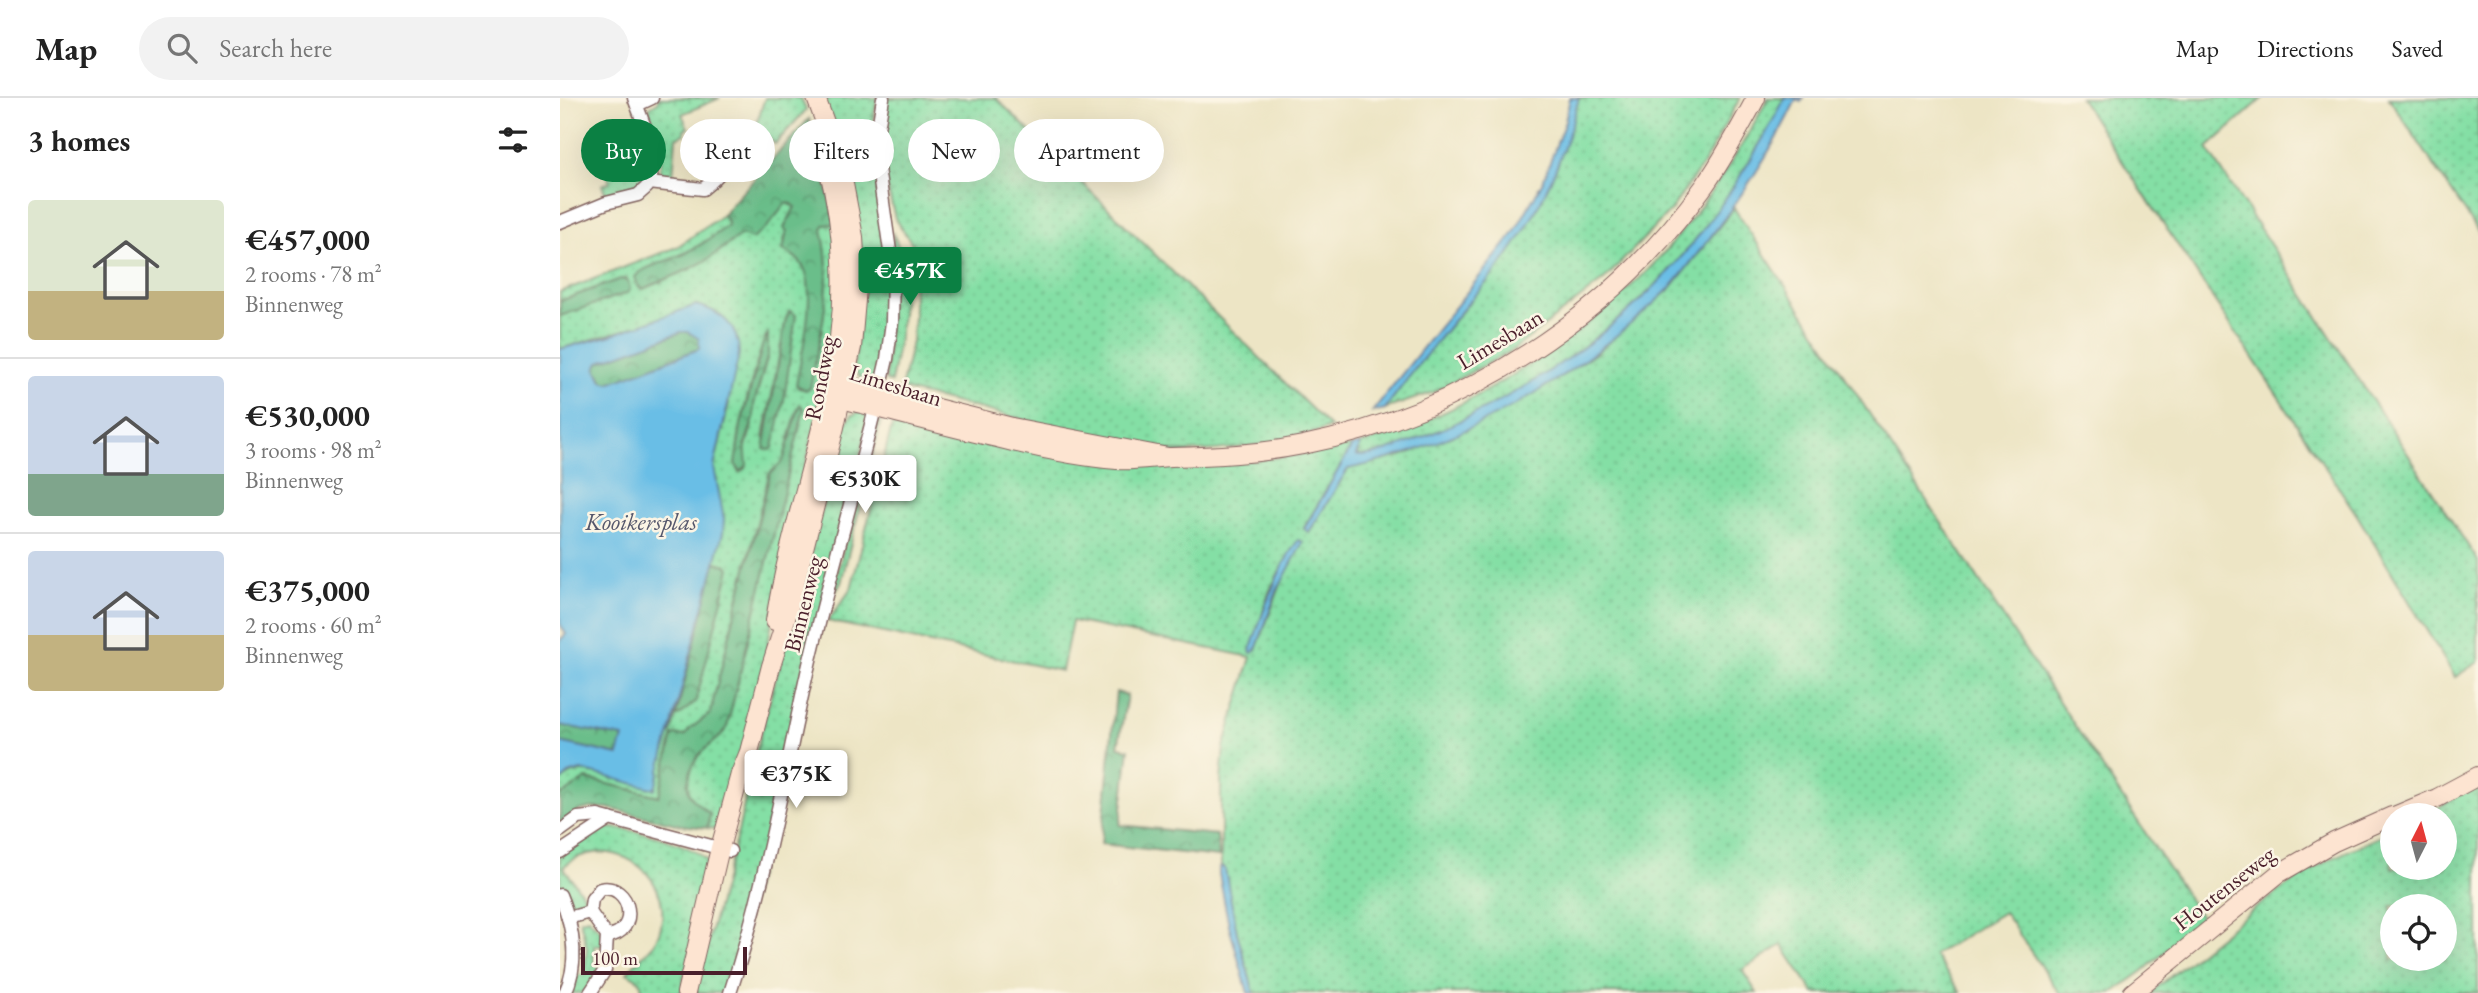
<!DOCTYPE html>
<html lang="en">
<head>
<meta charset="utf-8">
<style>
	body { margin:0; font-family:"EB Garamond",serif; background:#f2f2f2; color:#222; height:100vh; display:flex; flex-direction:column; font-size:26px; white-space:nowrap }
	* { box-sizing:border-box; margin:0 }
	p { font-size:23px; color:#767676 }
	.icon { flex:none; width:38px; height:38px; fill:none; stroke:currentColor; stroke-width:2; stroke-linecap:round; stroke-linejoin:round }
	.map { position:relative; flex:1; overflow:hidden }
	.drawer { display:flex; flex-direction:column; background:#fff; width:560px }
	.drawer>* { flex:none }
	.hud { position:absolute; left:21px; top:21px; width:665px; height:63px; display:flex; gap:14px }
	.needle { width:46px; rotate:6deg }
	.tools { position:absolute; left:1820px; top:705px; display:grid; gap:14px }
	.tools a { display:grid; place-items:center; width:77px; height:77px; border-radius:50%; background:#fff; box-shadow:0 7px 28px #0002; font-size:35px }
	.scale { position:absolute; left:21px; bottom:18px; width:166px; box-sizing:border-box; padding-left:7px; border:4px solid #4a1f2b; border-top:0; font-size:19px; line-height:24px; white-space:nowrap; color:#4a1f2b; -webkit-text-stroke:5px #fcf5e5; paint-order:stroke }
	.price { position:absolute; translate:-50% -60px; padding:0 16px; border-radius:7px; background:#fff; color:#222; font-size:23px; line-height:46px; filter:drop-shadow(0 2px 4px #0008) }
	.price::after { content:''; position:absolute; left:50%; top:42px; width:21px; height:16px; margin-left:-10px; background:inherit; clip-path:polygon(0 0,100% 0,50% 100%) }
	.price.selected { background:#0b8043; color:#fff }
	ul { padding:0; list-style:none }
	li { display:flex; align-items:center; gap:21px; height:175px; padding:0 28px }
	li+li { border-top:2px solid #e0e0e0 }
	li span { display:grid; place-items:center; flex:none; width:196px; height:140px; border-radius:7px; color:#555 }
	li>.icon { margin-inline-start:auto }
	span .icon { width:84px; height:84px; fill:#fffc; stroke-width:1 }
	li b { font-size:30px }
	h2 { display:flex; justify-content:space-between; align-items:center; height:84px; padding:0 28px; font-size:30px }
	.pill { padding:0 24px; border-radius:32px; background:#fff; box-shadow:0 7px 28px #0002; font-size:24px; line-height:63px }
	.pill.selected { background:#0b8043; color:#fff }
	header { display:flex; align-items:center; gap:42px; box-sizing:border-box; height:98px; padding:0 35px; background:#fff; border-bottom:2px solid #e0e0e0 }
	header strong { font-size:33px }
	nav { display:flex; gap:38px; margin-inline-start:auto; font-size:24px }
	.search { width:490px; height:63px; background:#f2f2f2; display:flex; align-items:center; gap:18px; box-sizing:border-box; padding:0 24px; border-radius:38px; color:#767676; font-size:26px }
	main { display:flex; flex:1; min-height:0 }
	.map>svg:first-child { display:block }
	.grass { fill:url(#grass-dots); stroke:#677f68; stroke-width:2; fill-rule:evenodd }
	.forest { fill:url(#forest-crowns); stroke:#5a6e5a; stroke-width:2 }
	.water { fill:#69bee6; stroke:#5a6e88; stroke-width:2; fill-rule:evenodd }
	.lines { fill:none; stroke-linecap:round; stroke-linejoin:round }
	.minor-casing { stroke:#836461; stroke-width:15 }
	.secondary-casing { stroke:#836461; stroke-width:20 }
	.minor { stroke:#fff; stroke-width:12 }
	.secondary { stroke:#fde4d1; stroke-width:18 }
	.labels { text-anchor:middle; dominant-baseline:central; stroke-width:5; stroke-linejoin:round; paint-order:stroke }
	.street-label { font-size:23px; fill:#4a1f2b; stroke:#fcf5e5 }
	.water-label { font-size:24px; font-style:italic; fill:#55576c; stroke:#fcf5e5 }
</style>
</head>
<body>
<header>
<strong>Map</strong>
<div class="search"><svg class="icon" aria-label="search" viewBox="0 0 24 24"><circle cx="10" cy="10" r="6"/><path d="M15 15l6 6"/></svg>Search here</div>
<nav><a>Map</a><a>Directions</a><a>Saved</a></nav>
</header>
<main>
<section class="drawer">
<h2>3 homes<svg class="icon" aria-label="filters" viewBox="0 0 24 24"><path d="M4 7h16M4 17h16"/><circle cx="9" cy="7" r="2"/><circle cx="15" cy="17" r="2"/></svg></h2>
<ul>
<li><span style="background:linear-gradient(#dfe7d0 65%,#c2b280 0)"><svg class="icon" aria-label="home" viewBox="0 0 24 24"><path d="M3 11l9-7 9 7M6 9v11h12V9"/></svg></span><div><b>€457,000</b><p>2 rooms · 78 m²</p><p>Binnenweg</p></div></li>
<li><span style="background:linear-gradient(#c9d6e8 70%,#7fa58c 0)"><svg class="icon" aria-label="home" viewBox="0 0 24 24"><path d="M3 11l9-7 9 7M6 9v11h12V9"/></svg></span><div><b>€530,000</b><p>3 rooms · 98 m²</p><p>Binnenweg</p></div></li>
<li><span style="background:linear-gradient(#c9d6e8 60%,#c2b280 0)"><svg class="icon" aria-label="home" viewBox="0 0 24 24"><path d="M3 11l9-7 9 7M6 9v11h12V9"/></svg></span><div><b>€375,000</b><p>2 rooms · 60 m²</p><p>Binnenweg</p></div></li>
</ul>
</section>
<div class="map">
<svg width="1918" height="895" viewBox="0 0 1918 895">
	<defs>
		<pattern id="grass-dots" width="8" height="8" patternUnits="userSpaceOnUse" patternTransform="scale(1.75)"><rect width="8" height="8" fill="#84dfa5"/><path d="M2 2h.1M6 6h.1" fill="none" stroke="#74bf8e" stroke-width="1.8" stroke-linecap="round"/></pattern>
		<pattern id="forest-crowns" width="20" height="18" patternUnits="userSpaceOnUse" patternTransform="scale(1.75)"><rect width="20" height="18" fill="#6bbe8a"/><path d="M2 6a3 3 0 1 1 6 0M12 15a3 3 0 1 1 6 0" fill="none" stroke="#5a9a71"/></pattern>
	</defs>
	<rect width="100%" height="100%" fill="#fcf5e5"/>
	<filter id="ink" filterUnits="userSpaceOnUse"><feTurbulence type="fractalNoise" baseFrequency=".0143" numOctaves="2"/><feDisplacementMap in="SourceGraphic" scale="14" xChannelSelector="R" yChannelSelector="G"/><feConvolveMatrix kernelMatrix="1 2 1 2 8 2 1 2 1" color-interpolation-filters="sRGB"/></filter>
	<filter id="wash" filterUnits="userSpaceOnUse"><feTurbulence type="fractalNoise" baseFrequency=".00686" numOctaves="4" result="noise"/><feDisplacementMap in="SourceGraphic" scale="28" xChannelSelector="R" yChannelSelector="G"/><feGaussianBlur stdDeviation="1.57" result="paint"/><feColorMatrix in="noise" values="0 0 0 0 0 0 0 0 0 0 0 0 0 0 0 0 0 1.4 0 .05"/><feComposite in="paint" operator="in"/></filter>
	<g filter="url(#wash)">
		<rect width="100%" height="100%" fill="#ede5c5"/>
		<g class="grass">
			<polygon points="98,0 160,0 122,16 128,30 124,32 125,36 116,40 113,78 121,79 121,83 103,82 100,78 102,47 89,13 91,8 98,4"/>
			<polygon points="205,0 241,0 246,12 215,46 196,27"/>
			<polygon points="268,0 317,0 311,35 329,192 326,235 317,288 304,284 297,276 294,267 299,220 262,7"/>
			<path d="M326 0H436L770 329C731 345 644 357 601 352 564 348 528 338 492 329 441 316 391 303 341 291L352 243 354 219 353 147 335 120 327 88 320 47Z"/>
			<polygon points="1019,0 1180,0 1144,65 1110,113 1045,181 953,252 874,294 825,311 862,261 948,158 998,66"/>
			<path d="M1208 0H1225C1197 54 1166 104 1128 151 1064 230 964 297 871 336 856 342 810 362 796 357L801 346C821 339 842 334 861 325 943 289 1022 237 1086 174 1131 128 1179 57 1208 0Z"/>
			<polygon points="1520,0 1703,0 1647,50 1918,463 1918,564 1895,579 1797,417"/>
			<polygon points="1829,0 1918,0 1918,133"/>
			<polygon points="74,63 84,85 77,91 55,97 54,94 46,96 42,87 50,84 46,74"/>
			<path d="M226 105 235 109 225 129 227 133 224 142C231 154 244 166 247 178 255 210 242 255 237 287L238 290 246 292 250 290C260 238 275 186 262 133L263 127 275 126 278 229 218 485 205 565 162 731 147 730 150 716C134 704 123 696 130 676 132 668 135 662 140 656 149 646 161 641 167 629L244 311 238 309 223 363 209 376 150 616 130 631 125 638 113 637 99 698 27 681 0 698V684C10 675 18 672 32 673L111 636 116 618 120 617 136 602 167 467 155 464 164 421 155 380 154 369 169 305 80 227 0 251V218L67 195 70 191 67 181H61L0 203V194L117 149 163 117 169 127C142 149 111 162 79 174L78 188 83 191 128 172 147 162 178 139 216 118ZM226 220 213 349 204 339ZM206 237 208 256 194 306V320L179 374C169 353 197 262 206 237Z"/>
			<path d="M1174 110 1642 821 1583 873 1552 895H1499L1444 814 1374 857 1401 895H1254L1222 847 1182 872 1197 895H694L677 835 664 769H661V681L664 649 691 559 512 523 502 573 268 523 291 491 332 327 342 329 344 323 694 363 792 348 744 430 749 434 788 371 841 358 892 338 968 299 1035 256 1111 190ZM723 466 724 478 696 552 691 554 709 494Z"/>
			<path d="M333 136C353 171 339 245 331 284L326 283Z"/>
			<polygon points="303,312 311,312 211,730 165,895 134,895 178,734 194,661 284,328 292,317"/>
			<polygon points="316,322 321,323 281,485 271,501"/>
			<path d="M1918 684V895H1590C1639 856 1687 813 1740 779 1769 760 1801 747 1832 733V770H1885V718L1867 717ZM1832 808H1885V861H1832Z"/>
			<path d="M45 730C66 728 140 747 149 766L121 895H83L80 883 67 875C80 858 97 850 101 828 113 773 46 731 3 769L27 802 20 814 11 812 0 787V757Z"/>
			<polygon points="28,820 42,834 42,847 34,847 34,866 41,871 27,895 10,895 17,877 24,877 27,850 20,822"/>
		</g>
		<g class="forest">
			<path d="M249 21 262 65 275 126 264 127 262 132C275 186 260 238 250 291L246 292 236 287C241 259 257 195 244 170 239 161 232 156 223 152L227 133 224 130 235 109 232 106 226 105 207 129 192 141 182 137C171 143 161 153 150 160 129 173 105 181 83 191L78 188 75 179C83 168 113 162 126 155 141 147 155 138 168 127V123L163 117 170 108Z"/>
			<polygon points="61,181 68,183 70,192 67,195 0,218 0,203"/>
			<polygon points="230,213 236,217 224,302 213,349 211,352 204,351 226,220"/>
			<polygon points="121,234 128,234 140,241 139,251 49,285 43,284 36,270 39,264"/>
			<polygon points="208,236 208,256 194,306 194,320 185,346 187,368 181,374 175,366 181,327 203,245"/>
			<path d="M240 306 244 311 167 629C161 641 149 646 140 656 134 662 132 668 130 676 123 696 134 704 150 716L147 730 120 727 47 710H31L18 713 0 727V698L26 681 99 698 113 637 125 638 130 631 150 616 210 376 223 363Z"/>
			<polygon points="155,464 167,467 170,470 136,603 120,617 116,618"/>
			<polygon points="556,594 567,597 558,649 569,651 560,727 657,737 659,759 541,746"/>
			<polygon points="0,627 63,639 59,657 0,644"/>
		</g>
		<g class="water">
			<path d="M1010 0H1019C1005 55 982 110 949 156 936 175 919 192 904 210 877 243 850 276 825 311L812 314 954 135 983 83 1005 23Z"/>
			<path d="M1225 0H1243L1241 4 1236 2C1209 58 1180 101 1142 150 1131 163 1121 179 1109 191 1021 276 909 346 788 371L749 434 744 431 792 348 801 346 796 357C810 362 856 342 871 336 964 297 1064 230 1128 151 1166 104 1197 54 1225 0Z"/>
			<path d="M136 207C162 213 179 229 179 256L154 369 164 421 163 435 95 691 21 672 9 676 0 684V644L58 657 63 639 0 627V542L6 536 0 526V251L48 238ZM121 234H128L139 241V251L49 285 42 283 36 270 39 264Z"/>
			<path d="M738 442 743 444 716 495 696 552 692 555 690 553C703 514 715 476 738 442Z"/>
			<polygon points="662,769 665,771 677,835 694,895 688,895 669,828 659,776 659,770"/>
		</g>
	</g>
	<g filter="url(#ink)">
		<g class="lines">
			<defs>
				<g id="minor">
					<polyline points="77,7 92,0"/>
					<path d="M89 85 143 91C159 78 170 65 178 45"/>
					<polyline points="0,124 46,105 78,97 87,89 91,79 94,53 74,0"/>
					<polyline points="0,733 18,720 38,718 170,753"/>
					<polyline points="0,754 50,721"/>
					<path d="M0 797C13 828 20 863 5 895"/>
					<path d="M30 814 32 801 40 791C71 784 81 835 47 838"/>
					<polyline points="8,820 30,814 47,838 45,872 30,895"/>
					<path d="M170 895C205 789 223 683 247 575 271 470 303 366 327 261L332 224 333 174 315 49 323 0"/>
				</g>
				<g id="secondary">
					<path d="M608 359 452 329 285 287 269 291 282 301C334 314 385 328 437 340 476 350 517 359 557 362 575 363 593 360 611 359 655 358 699 356 743 347 903 315 1050 220 1145 87 1164 60 1180 30 1196 0"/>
					<path d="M215 523C230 427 266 336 279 240 286 184 282 124 268 69"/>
					<polyline points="1834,718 1877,700 1918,678"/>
					<polyline points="126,895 160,750 180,676 189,654 211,568 226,521 275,329 292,249 297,190 294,139 280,65 256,0"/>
					<polyline points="1572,895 1718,776 1774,744 1832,718"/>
				</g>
			</defs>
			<use href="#minor" class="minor-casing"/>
			<use href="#secondary" class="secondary-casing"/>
			<use href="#minor" class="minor"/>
			<use href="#secondary" class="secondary"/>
		</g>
	</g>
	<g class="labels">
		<g class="street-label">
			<text transform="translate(940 241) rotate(-31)">Limesbaan</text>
			<text transform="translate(260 280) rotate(-79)">Rondweg</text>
			<text transform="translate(336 287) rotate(17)">Limesbaan</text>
			<text transform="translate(243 506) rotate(-76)">Binnenweg</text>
			<text transform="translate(1664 790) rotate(-38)">Houtenseweg</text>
		</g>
		<g class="water-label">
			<text x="81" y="423">Kooikersplas</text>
		</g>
	</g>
</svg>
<div class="tools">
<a><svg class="needle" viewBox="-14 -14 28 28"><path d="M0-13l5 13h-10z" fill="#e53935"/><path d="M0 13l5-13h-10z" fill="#767676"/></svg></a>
<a><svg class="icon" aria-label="locate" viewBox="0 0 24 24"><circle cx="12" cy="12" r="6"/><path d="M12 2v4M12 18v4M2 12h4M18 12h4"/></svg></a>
</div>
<div class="scale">100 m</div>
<b class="price selected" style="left:350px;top:209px">€457K</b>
<b class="price" style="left:305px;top:417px">€530K</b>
<b class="price" style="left:236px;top:712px">€375K</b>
<div class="hud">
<a class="pill selected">Buy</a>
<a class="pill">Rent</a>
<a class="pill">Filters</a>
<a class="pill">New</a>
<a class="pill">Apartment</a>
</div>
</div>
</main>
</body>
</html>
